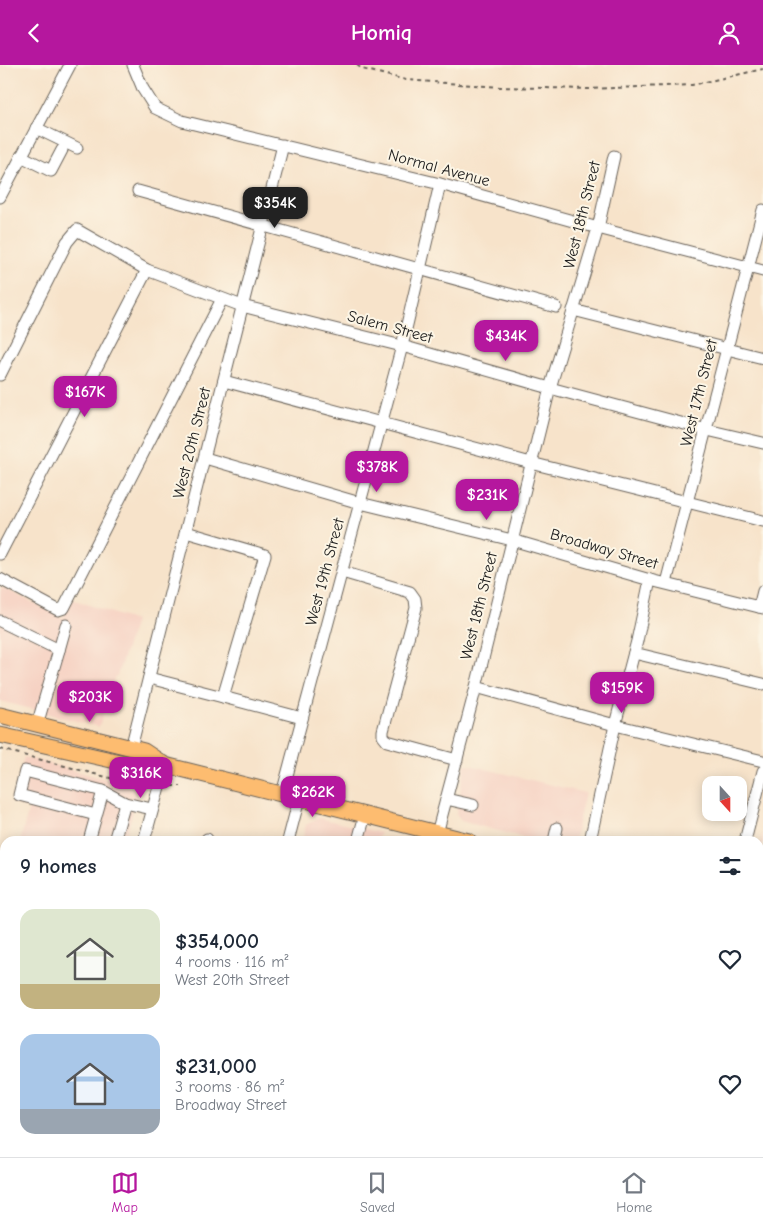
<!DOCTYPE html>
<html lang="en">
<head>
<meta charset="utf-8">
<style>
	body { margin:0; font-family:"Comic Neue",sans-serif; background:#f2f2f3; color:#1f2937; height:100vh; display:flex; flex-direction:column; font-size:19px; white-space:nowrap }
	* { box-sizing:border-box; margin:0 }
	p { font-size:16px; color:#747a83 }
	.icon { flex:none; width:28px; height:28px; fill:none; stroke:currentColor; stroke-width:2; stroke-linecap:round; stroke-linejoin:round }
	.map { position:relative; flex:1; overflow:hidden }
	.drawer { position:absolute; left:0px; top:771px; width:764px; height:321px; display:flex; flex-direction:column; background:#fff; border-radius:15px 15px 0 0; box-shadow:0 2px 12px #0003 }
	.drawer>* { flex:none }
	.needle { width:32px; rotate:159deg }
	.controls { position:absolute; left:702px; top:711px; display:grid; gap:10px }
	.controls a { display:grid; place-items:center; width:45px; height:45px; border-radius:10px; background:#fff; box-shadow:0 2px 12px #0003; font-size:25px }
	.price { position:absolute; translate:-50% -42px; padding:0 11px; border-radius:10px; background:#b5179e; color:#fff; font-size:16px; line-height:32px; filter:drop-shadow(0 1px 2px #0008) }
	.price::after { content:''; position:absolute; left:50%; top:30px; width:15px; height:11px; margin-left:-8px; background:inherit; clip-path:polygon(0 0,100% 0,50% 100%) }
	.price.active { background:#222; color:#fff }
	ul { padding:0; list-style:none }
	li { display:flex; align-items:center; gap:15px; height:125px; padding:0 20px }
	li span { display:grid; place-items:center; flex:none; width:140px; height:100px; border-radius:15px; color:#555 }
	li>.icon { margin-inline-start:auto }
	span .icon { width:60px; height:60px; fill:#fffc; stroke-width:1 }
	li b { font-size:21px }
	h2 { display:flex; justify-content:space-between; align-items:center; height:60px; padding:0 20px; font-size:21px }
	header { display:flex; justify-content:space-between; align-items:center; height:65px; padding:0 20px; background:#b5179e; color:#fff; font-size:22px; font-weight:600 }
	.menu { display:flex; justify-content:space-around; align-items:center; height:70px; border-top:1px solid #e0e1e3; background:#fff; font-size:14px; color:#747a83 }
	.menu a { display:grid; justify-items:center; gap:2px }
	.menu .active { color:#b5179e }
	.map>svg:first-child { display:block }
	.built { fill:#f6d2c3 }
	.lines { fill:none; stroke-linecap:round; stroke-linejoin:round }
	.minor-casing { stroke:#696259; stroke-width:13 }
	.major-casing { stroke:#696259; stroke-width:17 }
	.path { stroke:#696259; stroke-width:2; stroke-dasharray:4 4; stroke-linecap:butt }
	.minor { stroke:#fff; stroke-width:11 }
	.major { stroke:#fdbc70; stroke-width:15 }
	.labels { text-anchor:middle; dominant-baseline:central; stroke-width:4; stroke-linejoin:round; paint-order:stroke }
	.street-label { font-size:16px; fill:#1c1c1c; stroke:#fcf5e5 }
</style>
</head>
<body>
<header><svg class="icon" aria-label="back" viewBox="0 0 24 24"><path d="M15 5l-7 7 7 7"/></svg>Homiq<svg class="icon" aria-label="person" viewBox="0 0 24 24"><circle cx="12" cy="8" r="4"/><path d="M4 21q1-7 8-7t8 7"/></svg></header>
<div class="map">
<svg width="763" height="1092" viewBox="0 0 763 1092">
	<rect width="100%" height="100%" fill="#fcf5e5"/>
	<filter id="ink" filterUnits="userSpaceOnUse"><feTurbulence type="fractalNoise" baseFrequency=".02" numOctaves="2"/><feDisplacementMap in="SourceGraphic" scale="10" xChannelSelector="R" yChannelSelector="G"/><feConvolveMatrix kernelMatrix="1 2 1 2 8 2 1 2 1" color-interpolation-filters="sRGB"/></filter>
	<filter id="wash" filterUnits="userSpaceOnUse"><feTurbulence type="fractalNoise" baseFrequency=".0096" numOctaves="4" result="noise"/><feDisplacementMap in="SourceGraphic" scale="20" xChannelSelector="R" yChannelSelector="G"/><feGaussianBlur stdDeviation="1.12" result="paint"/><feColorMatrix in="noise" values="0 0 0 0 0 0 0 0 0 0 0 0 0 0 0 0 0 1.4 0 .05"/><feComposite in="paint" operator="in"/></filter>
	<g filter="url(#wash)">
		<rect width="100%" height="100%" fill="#f7e3ca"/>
		<g class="built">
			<polygon points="2,522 63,553 72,534 135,556 117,611 115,611 99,662 0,636 0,526"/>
			<polygon points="24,692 138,723 140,733 136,733 125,776 20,776 29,743 12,738"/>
			<polygon points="465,699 585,728 574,776 536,776 461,756 456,748"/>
			<polygon points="319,753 380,768 377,776 302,776 306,760"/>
			<polygon points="763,767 763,836 759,835 759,782"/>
		</g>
	</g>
	<g filter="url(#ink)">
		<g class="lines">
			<defs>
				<g id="minor">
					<polyline points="133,0 143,24 155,43 182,56 440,119 598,163 763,206"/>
					<polyline points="36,63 77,83"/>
					<polyline points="21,91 51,106 62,85"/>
					<polyline points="138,126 556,242"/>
					<polyline points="0,132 70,0"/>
					<polyline points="573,245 763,293"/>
					<polyline points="0,310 67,177 77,165 147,205 242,241 402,281 550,323 707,365 763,378"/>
					<polyline points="224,316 531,398 763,456"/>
					<polyline points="205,393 360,438 512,475 650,515 763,543"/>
					<polyline points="186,467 265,490 223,632 302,653"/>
					<polyline points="0,489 147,205"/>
					<polyline points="342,507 410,527 415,534 416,543 383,666 383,671 387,676 457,695"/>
					<polyline points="0,514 58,545 64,543 222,234"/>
					<polyline points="666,518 763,145"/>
					<polyline points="759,542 763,526"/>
					<polyline points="0,556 59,585 37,660"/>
					<polyline points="59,585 66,560"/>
					<polyline points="634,588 763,619"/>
					<polyline points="149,613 223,632"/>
					<polyline points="476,622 615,660 763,696"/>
					<polyline points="131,683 283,80"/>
					<polyline points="282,729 402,281 440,119"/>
					<polyline points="446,734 473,740"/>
					<polyline points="96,750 19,730 25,706 103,726"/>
					<polyline points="89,776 103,726 125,738 152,744"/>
					<polyline points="114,776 125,738"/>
					<polyline points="144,776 165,700"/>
					<polyline points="206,776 207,774"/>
					<polyline points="288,776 299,734"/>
					<polyline points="358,776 365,750"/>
					<polyline points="435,776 476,622 550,323 598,163 614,91"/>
					<polyline points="554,776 557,763"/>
					<polyline points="590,776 615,660 637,576 650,515"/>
					<polyline points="745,776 763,706"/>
					<polyline points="0,896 5,897"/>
					<polyline points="759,932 763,933"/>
					<polyline points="0,991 5,990"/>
					<polyline points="0,1007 5,1018"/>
					<polyline points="759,1013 763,1014"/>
					<polyline points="0,1041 5,1032"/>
					<polyline points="0,1059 5,1063"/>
					<polyline points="114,1088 130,1092"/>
					<polyline points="418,1088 434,1092"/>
					<polyline points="738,1088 755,1092"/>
					<polyline points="60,1092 61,1088"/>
					<polyline points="202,1092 203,1088"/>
					<polyline points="350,1092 351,1088"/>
					<polyline points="502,1092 504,1088"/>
					<polyline points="661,1092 663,1088"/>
				</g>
				<g id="major">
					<polyline points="0,650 144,686 165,700"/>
					<polyline points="0,670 138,701 165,700 469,776"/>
					<polyline points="759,852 763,853"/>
				</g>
			</defs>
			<use href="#minor" class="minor-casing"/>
			<use href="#major" class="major-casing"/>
			<g class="path">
				<polyline points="357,0 362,4 406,15 500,22 588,24 692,20 763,4"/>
				<polyline points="0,684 133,719 149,720"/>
				<polyline points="171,721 181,721"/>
			</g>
			<use href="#minor" class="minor"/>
			<use href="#major" class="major"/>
		</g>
	</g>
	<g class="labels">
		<g class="street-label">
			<text transform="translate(439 103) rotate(15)">Normal Avenue</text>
			<text transform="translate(582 150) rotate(-76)">West 18th Street</text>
			<text transform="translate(390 262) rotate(15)">Salem Street</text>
			<text transform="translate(699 328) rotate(-76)">West 17th Street</text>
			<text transform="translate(192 378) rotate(-76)">West 20th Street</text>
			<text transform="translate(604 484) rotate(16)">Broadway Street</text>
			<text transform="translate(325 507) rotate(-75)">West 19th Street</text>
			<text transform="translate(479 541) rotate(-76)">West 18th Street</text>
		</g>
	</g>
</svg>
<div class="controls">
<a><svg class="needle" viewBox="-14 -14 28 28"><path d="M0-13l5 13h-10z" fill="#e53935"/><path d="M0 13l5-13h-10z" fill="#747a83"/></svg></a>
</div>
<b class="price active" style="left:275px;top:164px">$354K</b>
<b class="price" style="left:506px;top:297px">$434K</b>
<b class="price" style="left:85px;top:353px">$167K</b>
<b class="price" style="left:377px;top:428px">$378K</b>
<b class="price" style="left:487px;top:456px">$231K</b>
<b class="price" style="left:622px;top:649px">$159K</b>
<b class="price" style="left:90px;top:658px">$203K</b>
<b class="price" style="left:141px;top:734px">$316K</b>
<b class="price" style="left:313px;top:753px">$262K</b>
<section class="drawer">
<h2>9 homes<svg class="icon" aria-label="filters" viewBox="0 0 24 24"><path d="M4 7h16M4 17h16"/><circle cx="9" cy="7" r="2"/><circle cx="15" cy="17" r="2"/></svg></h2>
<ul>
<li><span style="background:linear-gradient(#dfe7d0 75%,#c2b280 0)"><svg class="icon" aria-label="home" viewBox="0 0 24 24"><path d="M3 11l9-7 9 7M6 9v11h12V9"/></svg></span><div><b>$354,000</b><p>4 rooms · 116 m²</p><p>West 20th Street</p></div><svg class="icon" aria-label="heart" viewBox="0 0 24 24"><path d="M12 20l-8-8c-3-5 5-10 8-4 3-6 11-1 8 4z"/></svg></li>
<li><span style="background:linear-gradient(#a9c7e8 75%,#9aa5b1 0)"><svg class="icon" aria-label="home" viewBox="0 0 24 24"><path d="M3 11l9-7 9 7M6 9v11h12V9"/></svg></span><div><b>$231,000</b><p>3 rooms · 86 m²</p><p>Broadway Street</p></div><svg class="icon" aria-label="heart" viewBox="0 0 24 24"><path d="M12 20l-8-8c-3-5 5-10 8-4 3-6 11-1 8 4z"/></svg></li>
</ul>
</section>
</div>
<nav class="menu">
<a class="active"><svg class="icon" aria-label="map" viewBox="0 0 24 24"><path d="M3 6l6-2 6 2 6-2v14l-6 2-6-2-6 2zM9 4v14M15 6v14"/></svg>Map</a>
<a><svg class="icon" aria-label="saved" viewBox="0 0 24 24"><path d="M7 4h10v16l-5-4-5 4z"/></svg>Saved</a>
<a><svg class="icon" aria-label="home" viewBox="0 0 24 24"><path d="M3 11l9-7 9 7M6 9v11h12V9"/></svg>Home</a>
</nav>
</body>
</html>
